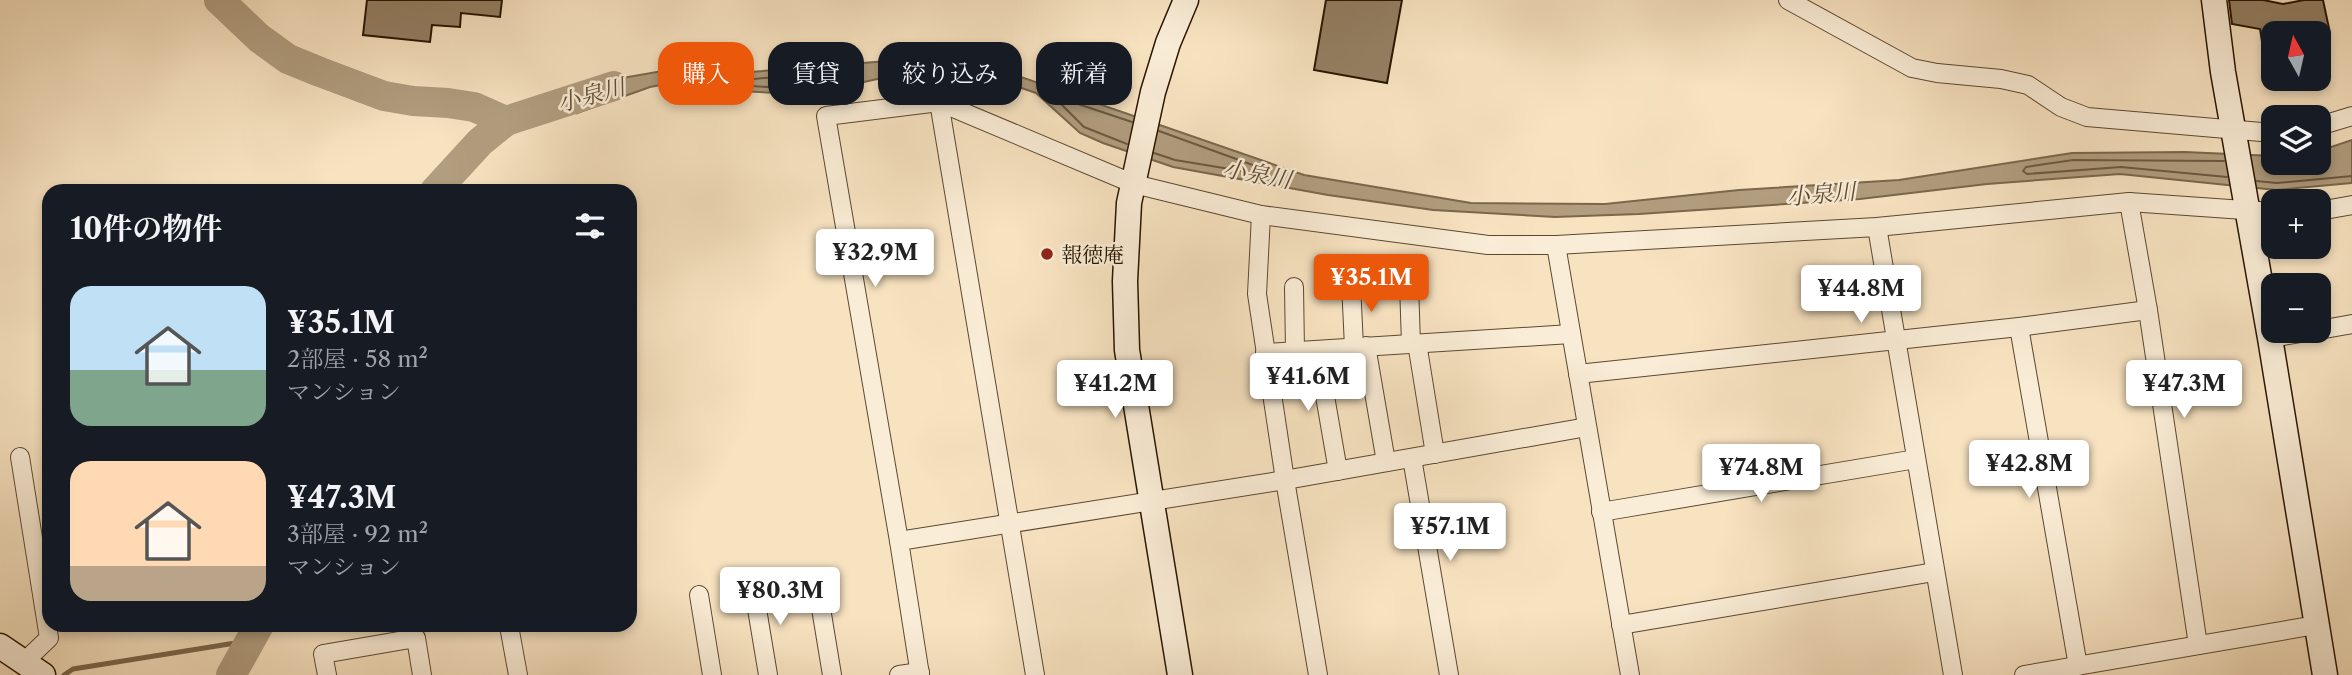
<!DOCTYPE html>
<html lang="ja">
<head>
<meta charset="utf-8">
<style>
	body { margin:0; font-family:"Libre Caslon Text","Noto Serif JP",serif; background:#242831; color:#f1f3f6; height:100vh; display:flex; flex-direction:column; font-size:26px; white-space:nowrap }
	* { box-sizing:border-box; margin:0 }
	p { font-size:23px; color:#9ea1a6 }
	.icon { flex:none; width:38px; height:38px; fill:none; stroke:currentColor; stroke-width:2; stroke-linecap:round; stroke-linejoin:round }
	.map { position:relative; flex:1; overflow:hidden }
	.details { position:absolute; left:42px; top:184px; width:595px; height:448px; display:flex; flex-direction:column; background:#171b24; border-radius:21px; box-shadow:0 4px 10px #0003 }
	.details>* { flex:none }
	.hud { position:absolute; left:658px; top:42px; width:665px; height:63px; display:flex; gap:14px }
	.needle { width:46px; rotate:352deg }
	.fabs { position:absolute; left:2261px; top:21px; display:grid; gap:14px }
	.fabs a { display:grid; place-items:center; width:70px; height:70px; border-radius:14px; background:#171b24; box-shadow:0 4px 10px #0003; font-size:35px }
	.price { position:absolute; translate:-50% -60px; padding:0 16px; border-radius:7px; background:#fff; color:#222; font-size:23px; line-height:46px; filter:drop-shadow(0 2px 4px #0008) }
	.price::after { content:''; position:absolute; left:50%; top:42px; width:21px; height:16px; margin-left:-10px; background:inherit; clip-path:polygon(0 0,100% 0,50% 100%) }
	.price.on { background:#ea580c; color:#fff }
	ul { padding:0; list-style:none }
	li { display:flex; align-items:center; gap:21px; height:175px; padding:0 28px }
	li span { display:grid; place-items:center; flex:none; width:196px; height:140px; border-radius:21px; color:#555 }
	li>.icon { margin-inline-start:auto }
	span .icon { width:84px; height:84px; fill:#fffc; stroke-width:1 }
	li b { font-size:30px }
	h2 { display:flex; justify-content:space-between; align-items:center; height:84px; padding:0 28px; font-size:30px }
	.tag { padding:0 24px; border-radius:21px; background:#171b24; box-shadow:0 4px 10px #0003; font-size:24px; line-height:63px }
	.tag.on { background:#ea580c; color:#fff }
	.map>svg:first-child { display:block }
	.water { fill:#b19d7f; stroke:#7a674c; stroke-width:2 }
	.lines { fill:none; stroke-linecap:round; stroke-linejoin:round }
	.shore { stroke:#6c5940; stroke-width:2 }
	.stream { stroke:#7a674c; stroke-width:5 }
	.river { stroke:#b19d7f; stroke-width:30 }
	.building { fill:#948064; stroke:#281500; stroke-width:2 }
	.street-casing { stroke:#5c4830; stroke-width:20 }
	.secondary-casing { stroke:#281500; stroke-width:27 }
	.street { stroke:#faedd7; stroke-width:18 }
	.secondary { stroke:#faedd7; stroke-width:24 }
	.poi-dot { fill:#8f2418; stroke:#faedd7; stroke-width:2.5 }
	.labels { text-anchor:middle; dominant-baseline:central; stroke-width:5; stroke-linejoin:round; paint-order:stroke }
	.poi-label { font-size:21px; fill:#281500; stroke:#faedd7; text-anchor:start }
	.water-label { font-size:23px; font-style:italic; fill:#5f4b33; stroke:#faedd7 }
</style>
</head>
<body>
<div class="map">
<svg width="2352" height="675" viewBox="0 0 2352 675">
	<rect width="100%" height="100%" fill="#f8e3c1"/>
	<filter id="stains"><feTurbulence type="fractalNoise" baseFrequency=".00286" numOctaves="4"/><feColorMatrix values="0 0 0 0 .2 0 0 0 0 .09 0 0 0 0 .02 0 0 0 .5 -.17"/></filter>
	<radialGradient id="worn" r=".72"><stop offset=".6" stop-color="#630" stop-opacity="0"/><stop offset="1" stop-color="#630" stop-opacity=".3"/></radialGradient>
	<polygon class="water" points="950,56 1001,70 1304,175 1471,203 1605,204 1739,190 1899,180 2072,153 2185,152 2273,156 2273,163 2319,163 2319,151 2352,140 2352,183 2276,190 2120,174 1987,184 1860,199 1639,214 1555,217 1433,210 1328,195 1173,167 1103,143 1080,133 1036,93 954,65 928,68 827,90 796,94 739,91 712,79 682,81 650,87 577,113 576,86 674,69 750,72"/>
	<g class="lines">
		<g class="shore">
			<path d="M852 70 855 73 853 77C820 85 787 89 753 86L751 83 754 79Z"/>
			<polyline points="1127,144 1084,127 1059,102 1063,99 1132,122"/>
			<polyline points="1154,153 1175,160 1260,174 1264,172 1261,168 1159,131"/>
			<polyline points="2224,161 2073,160 2026,167 2023,171 2027,174 2121,167 2227,177"/>
			<polyline points="2256,181 2277,183 2352,176"/>
		</g>
		<polyline class="stream" points="64,675 73,669 248,641"/>
		<g class="river">
			<polyline points="219,0 259,38 288,59 320,72 384,96 413,101 448,103 474,107 506,121 614,86"/>
			<polyline points="435,191 480,142 506,121"/>
			<polyline points="231,675 259,625"/>
		</g>
	</g>
	<g class="building">
		<polygon points="367,0 502,0 500,17 461,13 460,27 432,25 430,42 363,35"/>
		<polygon points="1326,0 1402,0 1387,83 1314,70"/>
		<polygon points="2229,0 2263,0 2283,4 2304,0 2323,0 2330,33 2273,33 2273,65 2266,66 2260,29 2232,24"/>
	</g>
	<g class="lines">
		<defs>
			<g id="street">
				<polyline points="1788,0 1912,68 1937,73 2001,79 2028,85 2061,107 2087,117 2273,133"/>
				<polyline points="939,102 1035,675"/>
				<polyline points="2319,126 2352,116"/>
				<polyline points="2129,202 2148,310 2198,645"/>
				<polyline points="2319,211 2352,205"/>
				<polyline points="1261,215 1257,294 1285,480 1318,675"/>
				<polyline points="1877,227 1953,675"/>
				<polyline points="1556,245 1630,675"/>
				<polyline points="1351,283 1354,347"/>
				<polyline points="1409,284 1411,344"/>
				<polyline points="1294,287 1295,351"/>
				<polyline points="2019,327 2078,666"/>
				<polyline points="2319,330 2352,324"/>
				<polyline points="2270,338 2313,331"/>
				<polyline points="1417,343 1435,454"/>
				<polyline points="1366,346 1386,462"/>
				<polyline points="1317,350 1338,471"/>
				<polyline points="1265,353 1571,334"/>
				<polyline points="1578,374 2019,327 2148,310"/>
				<polyline points="20,457 49,638 24,662"/>
				<polyline points="1412,458 1449,675"/>
				<polyline points="1601,512 1916,459"/>
				<polyline points="899,541 826,116 939,102 1134,184 1261,215 1488,245 1556,245 1877,227 2129,202 2273,212"/>
				<polyline points="816,578 832,675"/>
				<polyline points="753,585 768,675"/>
				<polyline points="699,595 712,675"/>
				<polyline points="1621,625 1934,572"/>
				<polyline points="509,626 518,675"/>
				<polyline points="327,675 323,654 416,638 422,675"/>
				<polyline points="899,675 920,672"/>
				<polyline points="920,675 899,541 1285,480 1587,427"/>
				<polyline points="2024,675 2316,625"/>
			</g>
			<g id="secondary">
				<polyline points="2214,0 2223,72 2270,338 2325,675"/>
				<polyline points="0,646 43,675"/>
				<polyline points="1180,675 1127,350 1125,281 1129,203 1153,92 1168,43 1186,0"/>
			</g>
		</defs>
		<use href="#street" class="street-casing"/>
		<use href="#secondary" class="secondary-casing"/>
		<use href="#street" class="street"/>
		<use href="#secondary" class="secondary"/>
	</g>
	<circle class="poi-dot" cx="1047" cy="254" r="7"/>
	<g class="labels">
		<g class="poi-label">
			<text x="1061" y="254">報徳庵</text>
		</g>
		<g class="water-label">
			<text transform="translate(591 95) rotate(-15)">小泉川</text>
			<text transform="translate(1257 174) rotate(10)">小泉川</text>
			<text transform="translate(1821 194) rotate(-5)">小泉川</text>
		</g>
	</g>
	<rect width="100%" height="100%" filter="url(#stains)"/>
	<rect width="100%" height="100%" fill="url(#worn)"/>
</svg>
<div class="fabs">
<a><svg class="needle" viewBox="-14 -14 28 28"><path d="M0-13l5 13h-10z" fill="#e53935"/><path d="M0 13l5-13h-10z" fill="#9ea1a6"/></svg></a>
<a><svg class="icon" aria-label="layers" viewBox="0 0 24 24"><path d="M12 4l9 5-9 5-9-5zM3 14l9 5 9-5"/></svg></a>
<a>+</a>
<a>−</a>
</div>
<b class="price" style="left:875px;top:289px">¥32.9M</b>
<b class="price on" style="left:1371px;top:314px">¥35.1M</b>
<b class="price" style="left:1861px;top:325px">¥44.8M</b>
<b class="price" style="left:1308px;top:413px">¥41.6M</b>
<b class="price" style="left:1115px;top:420px">¥41.2M</b>
<b class="price" style="left:2184px;top:420px">¥47.3M</b>
<b class="price" style="left:2029px;top:500px">¥42.8M</b>
<b class="price" style="left:1761px;top:504px">¥74.8M</b>
<b class="price" style="left:1450px;top:563px">¥57.1M</b>
<b class="price" style="left:780px;top:627px">¥80.3M</b>
<div class="hud">
<a class="tag on">購入</a>
<a class="tag">賃貸</a>
<a class="tag">絞り込み</a>
<a class="tag">新着</a>
</div>
<section class="details">
<h2>10件の物件<svg class="icon" aria-label="filters" viewBox="0 0 24 24"><path d="M4 7h16M4 17h16"/><circle cx="9" cy="7" r="2"/><circle cx="15" cy="17" r="2"/></svg></h2>
<ul>
<li><span style="background:linear-gradient(#bfe0f5 60%,#7fa58c 0)"><svg class="icon" aria-label="home" viewBox="0 0 24 24"><path d="M3 11l9-7 9 7M6 9v11h12V9"/></svg></span><div><b>¥35.1M</b><p>2部屋 · 58 m²</p><p>マンション</p></div></li>
<li><span style="background:linear-gradient(#ffd9b3 75%,#b9a48a 0)"><svg class="icon" aria-label="home" viewBox="0 0 24 24"><path d="M3 11l9-7 9 7M6 9v11h12V9"/></svg></span><div><b>¥47.3M</b><p>3部屋 · 92 m²</p><p>マンション</p></div></li>
</ul>
</section>
</div>
</body>
</html>
